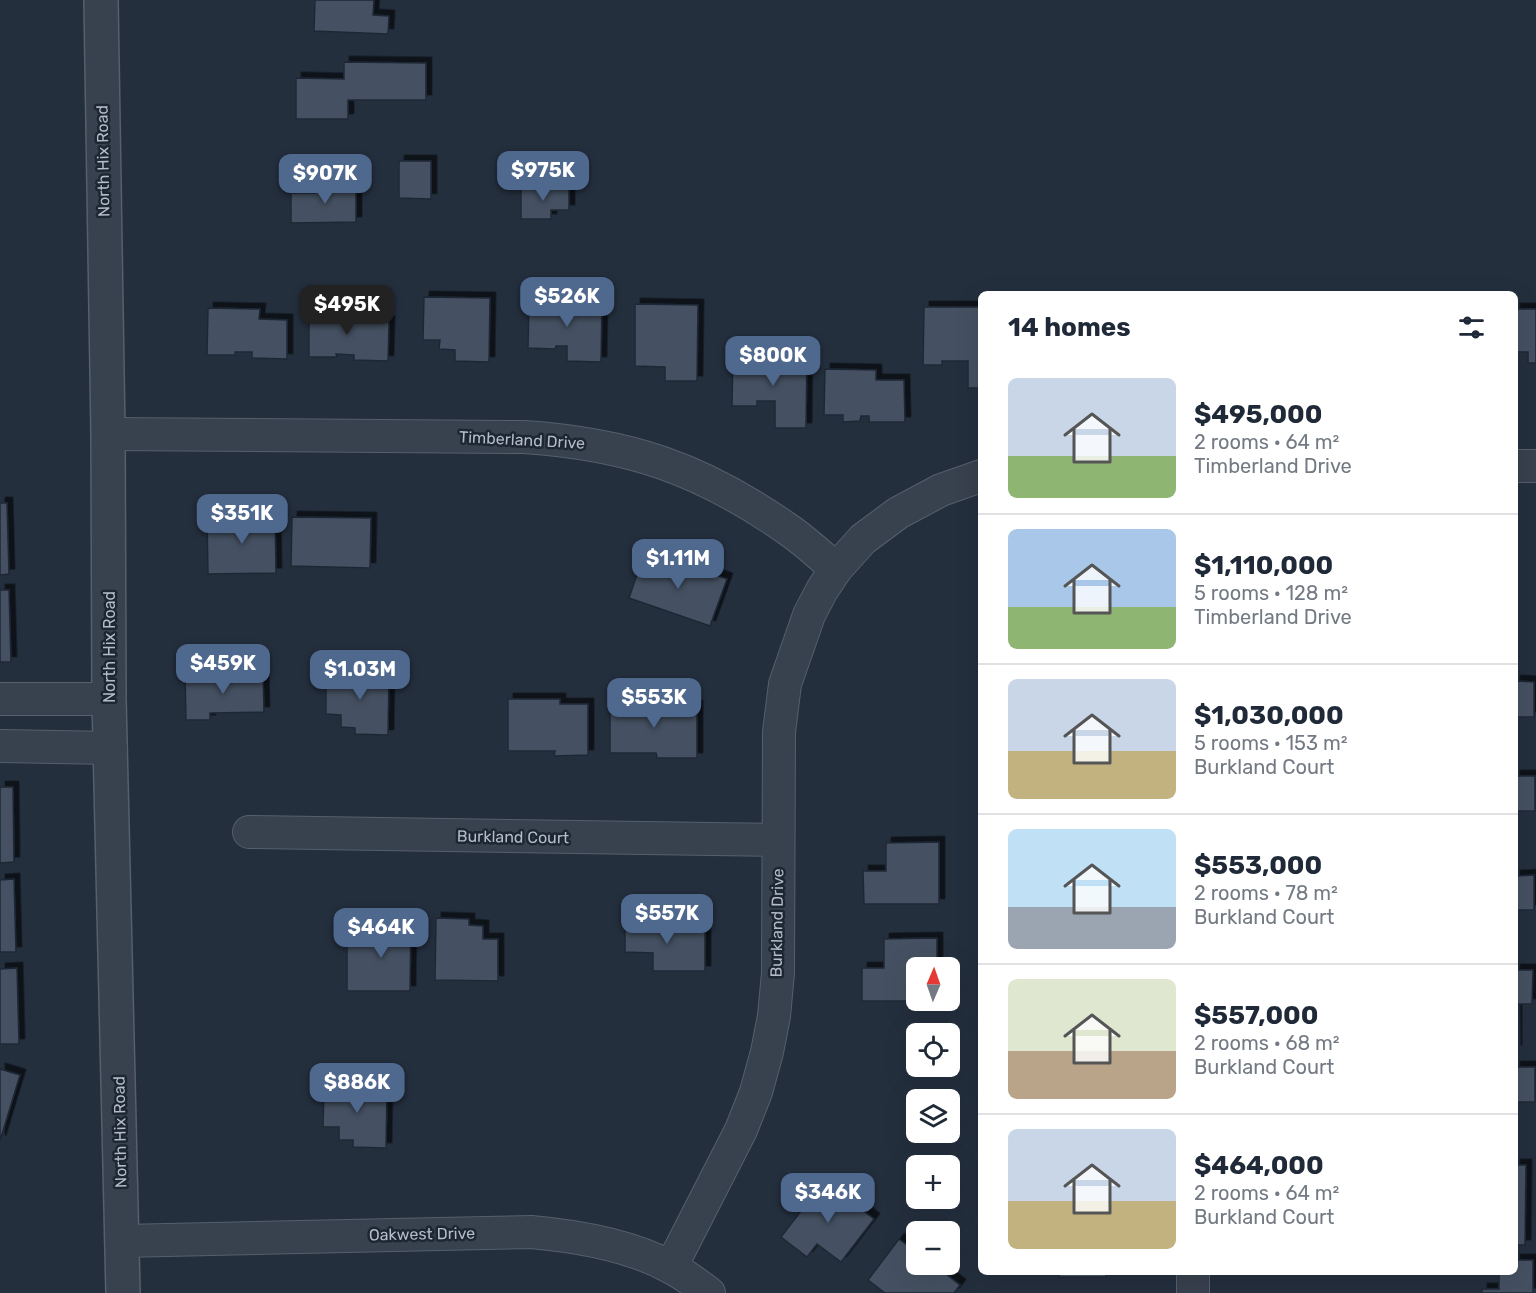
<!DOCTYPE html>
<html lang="en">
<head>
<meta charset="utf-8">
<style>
	body { margin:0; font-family:Rubik,sans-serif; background:#f6f6f7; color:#1f2937; height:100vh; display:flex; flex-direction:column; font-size:22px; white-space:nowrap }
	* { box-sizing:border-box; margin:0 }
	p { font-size:20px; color:#747a83 }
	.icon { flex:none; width:33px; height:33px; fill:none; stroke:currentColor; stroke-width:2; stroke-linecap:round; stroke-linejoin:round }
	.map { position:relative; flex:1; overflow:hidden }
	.sheet { position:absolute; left:978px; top:291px; width:540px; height:984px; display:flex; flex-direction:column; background:#fff; border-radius:9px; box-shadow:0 6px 24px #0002 }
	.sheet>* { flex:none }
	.needle { width:39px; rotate:2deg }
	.controls { position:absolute; left:906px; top:957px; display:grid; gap:12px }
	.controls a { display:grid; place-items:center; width:54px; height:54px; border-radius:9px; background:#fff; box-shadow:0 6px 24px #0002; font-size:30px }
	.price { position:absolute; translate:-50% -51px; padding:0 14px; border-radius:12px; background:#4f688e; color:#fff; font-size:20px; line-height:39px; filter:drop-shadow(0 2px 3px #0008) }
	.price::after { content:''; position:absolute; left:50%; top:36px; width:18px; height:14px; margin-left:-9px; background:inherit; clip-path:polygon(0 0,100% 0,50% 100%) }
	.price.on { background:#222; color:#fff }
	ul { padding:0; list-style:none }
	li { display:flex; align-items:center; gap:18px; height:150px; padding:0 30px }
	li+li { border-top:2px solid #e0e1e3 }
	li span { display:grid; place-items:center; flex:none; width:168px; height:120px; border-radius:9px; color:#555 }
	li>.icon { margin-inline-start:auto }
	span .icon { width:72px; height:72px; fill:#fffc; stroke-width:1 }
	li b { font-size:26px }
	h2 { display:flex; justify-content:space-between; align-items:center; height:72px; padding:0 30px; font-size:26px }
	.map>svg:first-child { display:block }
	.building { fill:#455162; stroke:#1f2835; stroke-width:1.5; filter:url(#shadow) }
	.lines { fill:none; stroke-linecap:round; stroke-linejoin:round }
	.minor-casing { stroke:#565f6c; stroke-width:34 }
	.tertiary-casing { stroke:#565f6c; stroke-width:36 }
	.minor { stroke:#38414e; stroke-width:32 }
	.tertiary { stroke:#38414e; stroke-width:33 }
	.labels { text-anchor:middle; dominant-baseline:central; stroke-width:5; stroke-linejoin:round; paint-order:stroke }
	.street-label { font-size:16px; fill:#b4bcc9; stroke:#1d2633 }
</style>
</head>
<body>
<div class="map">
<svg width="1536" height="1293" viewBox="0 0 1536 1293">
	<defs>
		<filter id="shadow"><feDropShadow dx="5.5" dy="-5.5" stdDeviation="0" flood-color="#0009"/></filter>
	</defs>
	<rect width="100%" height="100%" fill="#242f3e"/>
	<g class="building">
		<polygon points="315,0 374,0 373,15 389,16 388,34 314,31"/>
		<polygon points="344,62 426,63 426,100 348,100 348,119 296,119 296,78 344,79"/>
		<polygon points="399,161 431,161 431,199 399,198"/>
		<polygon points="314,184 356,184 356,222 291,223 291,193 315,193"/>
		<polygon points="521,187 569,187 569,210 551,210 551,219 521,219"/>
		<polygon points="424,297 490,298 489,362 455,361 455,350 439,349 440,340 423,340"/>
		<polygon points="529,300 572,300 572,304 602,305 601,362 567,361 567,346 556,346 555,349 528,348"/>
		<polygon points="635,304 698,305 697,381 665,381 665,367 635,366"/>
		<polygon points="924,307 981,307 981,388 968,388 968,361 942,361 942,365 923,365"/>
		<polygon points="208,308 260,309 259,319 287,320 287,359 252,358 252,352 235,352 235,355 207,355"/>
		<polygon points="1515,309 1536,309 1536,363 1528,363 1528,352 1515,352"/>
		<polygon points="309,310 361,311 361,321 389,322 388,361 354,360 354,355 336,354 337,357 309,357"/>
		<polygon points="733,356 807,357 806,428 775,428 775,401 757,401 757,406 732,406"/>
		<polygon points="825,369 876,370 876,380 904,380 905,422 869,422 869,416 861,416 860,421 843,422 843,415 824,415"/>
		<polygon points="0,503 7,503 9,574 0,575"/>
		<polygon points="250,514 275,514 276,573 208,574 207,519 239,518 240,520 250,520"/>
		<polygon points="292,517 371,518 370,568 291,566"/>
		<polygon points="644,554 685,569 687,565 727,579 710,626 629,598"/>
		<polygon points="0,590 9,590 11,662 0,662"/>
		<polygon points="326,672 389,673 388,735 355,734 355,728 341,727 341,715 326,714"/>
		<polygon points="263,673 264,712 210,713 210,720 186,720 185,675"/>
		<polygon points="1515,681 1534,682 1534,717 1515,717"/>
		<polygon points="508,699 560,699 560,704 588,704 588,755 554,756 555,751 508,751"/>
		<polygon points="610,701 662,701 662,706 697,706 697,758 657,758 656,753 610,753"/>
		<rect x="1515" y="776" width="20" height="35"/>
		<polygon points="0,787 13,787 14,862 0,863"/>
		<polygon points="939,842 939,904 864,904 863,871 886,871 886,843"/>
		<polygon points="1534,875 1534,910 1515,910 1515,876"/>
		<polygon points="14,879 16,952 0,952 0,880"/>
		<polygon points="379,918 411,919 410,991 347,991 347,937 379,937"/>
		<polygon points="436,918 469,919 469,925 483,926 483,939 498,939 498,981 435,980"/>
		<polygon points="625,919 656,919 656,928 668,929 668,922 687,922 687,929 705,928 705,971 653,971 653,953 625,952"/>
		<polygon points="937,938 937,968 916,968 916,1000 938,1001 862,1001 862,968 884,968 884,939"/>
		<polygon points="17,968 19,1044 0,1044 0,969"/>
		<polygon points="1515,970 1533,970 1532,1004 1516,1004 1516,1051"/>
		<rect x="1515" y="1067" width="20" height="35"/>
		<polygon points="0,1069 20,1075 0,1141"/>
		<polygon points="324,1085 387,1086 386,1148 353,1147 353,1140 339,1140 339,1127 323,1127"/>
		<polygon points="1515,1165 1526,1165 1525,1245 1515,1245"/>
		<polygon points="824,1181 874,1219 841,1262 817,1244 807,1257 781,1237"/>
		<polygon points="899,1239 916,1252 916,1264 933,1264 960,1285 954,1293 885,1293 868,1280"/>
		<polygon points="1515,1260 1533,1260 1533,1293 1482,1293 1482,1289 1499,1289 1499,1272 1515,1272"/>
		<rect x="1059" y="1272" width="47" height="5"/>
	</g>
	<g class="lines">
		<defs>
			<g id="minor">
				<path d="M108 434 524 437C628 444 700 468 786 528 804 540 820 555 836 569"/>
				<polyline points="1515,466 1536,466"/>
				<polyline points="0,699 109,699"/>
				<polyline points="0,746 111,748"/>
				<polyline points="249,832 778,840"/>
				<path d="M123 1241 531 1232C576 1236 630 1245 670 1267 684 1274 697 1284 709 1293"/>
				<polyline points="671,1267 741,1130 756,1092 767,1052 774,1016 778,973 779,732 785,684 809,615 822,590 836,569 863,539 898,513 941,490 981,476"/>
				<polyline points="1193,1293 1193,1272"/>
			</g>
			<polyline id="tertiary" points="101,0 108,434 109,699 123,1293"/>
		</defs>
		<use href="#minor" class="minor-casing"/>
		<use href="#tertiary" class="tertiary-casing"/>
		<use href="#minor" class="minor"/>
		<use href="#tertiary" class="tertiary"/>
	</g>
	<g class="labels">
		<g class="street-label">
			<text transform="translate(103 161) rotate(-91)">North Hix Road</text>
			<text transform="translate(522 440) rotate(3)">Timberland Drive</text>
			<text transform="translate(109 647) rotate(-90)">North Hix Road</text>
			<text transform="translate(513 837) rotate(1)">Burkland Court</text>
			<text transform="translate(777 923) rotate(-89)">Burkland Drive</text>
			<text transform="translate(120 1132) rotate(-91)">North Hix Road</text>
			<text transform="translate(422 1234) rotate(-1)">Oakwest Drive</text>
		</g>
	</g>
</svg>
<div class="controls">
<a><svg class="needle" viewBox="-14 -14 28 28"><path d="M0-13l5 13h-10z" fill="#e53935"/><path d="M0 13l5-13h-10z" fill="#747a83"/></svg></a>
<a><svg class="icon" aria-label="locate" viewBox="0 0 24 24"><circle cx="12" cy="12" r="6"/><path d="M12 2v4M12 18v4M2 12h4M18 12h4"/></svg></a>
<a><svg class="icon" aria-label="layers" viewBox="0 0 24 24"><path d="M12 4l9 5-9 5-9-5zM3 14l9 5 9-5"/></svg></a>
<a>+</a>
<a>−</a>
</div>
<b class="price" style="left:543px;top:202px">$975K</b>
<b class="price" style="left:325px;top:205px">$907K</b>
<b class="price" style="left:567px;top:328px">$526K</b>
<b class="price on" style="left:347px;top:336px">$495K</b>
<b class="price" style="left:773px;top:387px">$800K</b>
<b class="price" style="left:242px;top:545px">$351K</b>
<b class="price" style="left:678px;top:590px">$1.11M</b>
<b class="price" style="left:223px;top:695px">$459K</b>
<b class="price" style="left:360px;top:701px">$1.03M</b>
<b class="price" style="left:654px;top:729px">$553K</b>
<b class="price" style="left:667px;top:945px">$557K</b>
<b class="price" style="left:381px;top:959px">$464K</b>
<b class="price" style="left:357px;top:1114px">$886K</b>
<b class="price" style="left:828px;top:1224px">$346K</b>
<section class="sheet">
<h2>14 homes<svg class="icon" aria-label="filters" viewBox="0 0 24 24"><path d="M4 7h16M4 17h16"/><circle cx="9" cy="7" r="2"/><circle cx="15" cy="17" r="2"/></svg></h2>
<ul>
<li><span style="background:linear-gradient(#c9d6e8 65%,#8fb573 0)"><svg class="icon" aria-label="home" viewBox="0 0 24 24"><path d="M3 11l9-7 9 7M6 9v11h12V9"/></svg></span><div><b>$495,000</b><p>2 rooms · 64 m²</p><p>Timberland Drive</p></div></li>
<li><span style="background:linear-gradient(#a9c7e8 65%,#8fb573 0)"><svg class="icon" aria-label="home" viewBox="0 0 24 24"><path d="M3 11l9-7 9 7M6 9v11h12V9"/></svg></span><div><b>$1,110,000</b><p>5 rooms · 128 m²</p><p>Timberland Drive</p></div></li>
<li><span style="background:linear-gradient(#c9d6e8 60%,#c2b280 0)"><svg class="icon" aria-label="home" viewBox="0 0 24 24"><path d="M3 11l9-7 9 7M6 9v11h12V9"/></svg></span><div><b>$1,030,000</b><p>5 rooms · 153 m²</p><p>Burkland Court</p></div></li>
<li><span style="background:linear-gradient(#bfe0f5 65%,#9aa5b1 0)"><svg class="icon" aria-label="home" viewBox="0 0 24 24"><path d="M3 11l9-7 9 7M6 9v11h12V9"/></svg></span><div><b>$553,000</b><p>2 rooms · 78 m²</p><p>Burkland Court</p></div></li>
<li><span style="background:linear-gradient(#dfe7d0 60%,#b9a48a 0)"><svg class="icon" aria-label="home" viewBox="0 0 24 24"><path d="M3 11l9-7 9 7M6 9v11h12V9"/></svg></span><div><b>$557,000</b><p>2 rooms · 68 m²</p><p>Burkland Court</p></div></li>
<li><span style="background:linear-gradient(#c9d6e8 60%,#c2b280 0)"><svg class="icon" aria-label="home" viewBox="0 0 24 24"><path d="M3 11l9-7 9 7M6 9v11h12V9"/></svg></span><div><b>$464,000</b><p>2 rooms · 64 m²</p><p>Burkland Court</p></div></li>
</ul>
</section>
</div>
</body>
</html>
